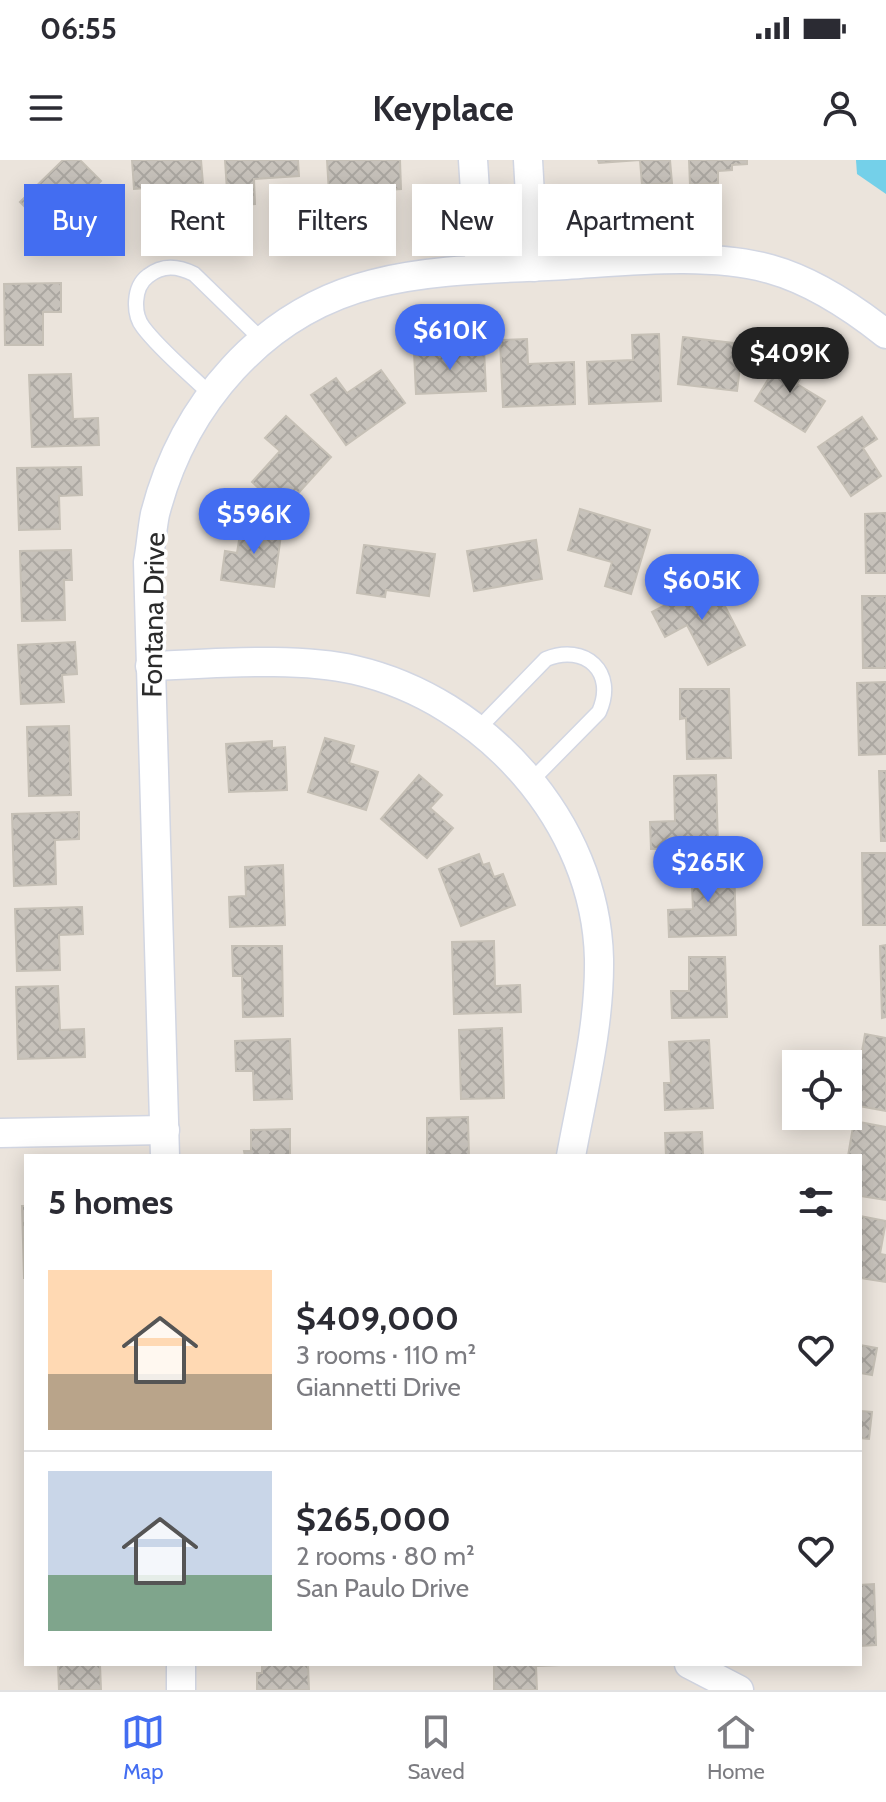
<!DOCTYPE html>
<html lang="en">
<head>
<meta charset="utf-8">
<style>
	body { margin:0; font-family:Cabin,sans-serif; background:#f2f2f3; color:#2b2b33; height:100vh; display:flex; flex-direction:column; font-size:30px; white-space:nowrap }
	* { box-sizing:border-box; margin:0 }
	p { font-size:26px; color:#7c7c81 }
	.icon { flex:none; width:44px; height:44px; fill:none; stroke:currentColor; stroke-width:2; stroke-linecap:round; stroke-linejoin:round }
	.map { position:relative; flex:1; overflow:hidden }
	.drawer { position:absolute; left:24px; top:994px; width:838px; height:512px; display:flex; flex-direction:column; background:#fff; border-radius:0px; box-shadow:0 4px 20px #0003 }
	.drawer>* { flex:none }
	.hud { position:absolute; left:24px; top:24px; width:838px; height:72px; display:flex; gap:16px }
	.buttons { position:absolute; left:782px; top:890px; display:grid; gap:16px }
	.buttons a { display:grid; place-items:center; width:80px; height:80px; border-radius:0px; background:#fff; box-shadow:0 4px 20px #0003; font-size:40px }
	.price { position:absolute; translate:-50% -68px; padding:0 18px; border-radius:28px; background:#436df1; color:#fff; font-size:26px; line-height:52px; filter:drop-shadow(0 2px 4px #0008) }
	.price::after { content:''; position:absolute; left:50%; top:48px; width:24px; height:18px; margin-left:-12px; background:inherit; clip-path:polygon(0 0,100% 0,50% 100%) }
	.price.selected { background:#222; color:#fff }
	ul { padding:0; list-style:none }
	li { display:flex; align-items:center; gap:24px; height:200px; padding:0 24px }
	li+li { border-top:2px solid #e1e1e2 }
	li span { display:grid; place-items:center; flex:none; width:224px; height:160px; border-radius:0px; color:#555 }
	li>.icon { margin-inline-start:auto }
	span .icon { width:96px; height:96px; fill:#fffc; stroke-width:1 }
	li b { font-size:34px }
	h2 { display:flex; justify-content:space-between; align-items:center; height:96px; padding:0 24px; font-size:34px }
	.tag { padding:0 28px; border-radius:0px; background:#fff; box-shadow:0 4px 20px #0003; font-size:28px; line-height:72px }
	.tag.selected { background:#436df1; color:#fff }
	.status { display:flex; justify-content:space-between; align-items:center; height:56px; padding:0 40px; background:#fff; direction:ltr }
	.status svg { height:22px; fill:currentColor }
	header { display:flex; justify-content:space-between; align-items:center; height:104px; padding:0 24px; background:#fff; font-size:36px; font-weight:700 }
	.menu { display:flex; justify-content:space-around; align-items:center; height:112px; border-top:2px solid #e1e1e2; background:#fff; font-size:22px; color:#7c7c81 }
	.menu a { display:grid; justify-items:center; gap:4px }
	.menu .selected { color:#436df1 }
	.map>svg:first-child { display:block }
	.water { fill:#74d0e9 }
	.building { fill:url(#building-cross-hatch); stroke:#c6c0b6; stroke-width:2 }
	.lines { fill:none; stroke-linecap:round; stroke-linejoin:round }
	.service-casing { stroke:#d2d6e2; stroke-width:17 }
	.minor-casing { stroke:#d2d6e2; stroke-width:31 }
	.service { stroke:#fff; stroke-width:14 }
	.minor { stroke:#fff; stroke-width:28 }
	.labels { text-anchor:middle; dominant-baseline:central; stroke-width:7; stroke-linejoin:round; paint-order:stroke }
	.street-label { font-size:28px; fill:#2a2a2a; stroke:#fff }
</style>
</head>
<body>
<div class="status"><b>06:55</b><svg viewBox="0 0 49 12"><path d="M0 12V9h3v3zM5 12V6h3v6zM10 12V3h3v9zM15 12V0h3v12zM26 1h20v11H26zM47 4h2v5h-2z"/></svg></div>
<header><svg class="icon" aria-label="menu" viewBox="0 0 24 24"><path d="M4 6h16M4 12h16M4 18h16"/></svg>Keyplace<svg class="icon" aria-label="person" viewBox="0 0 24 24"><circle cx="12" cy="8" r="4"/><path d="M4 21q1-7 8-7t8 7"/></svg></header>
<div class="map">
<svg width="886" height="1530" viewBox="0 0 886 1530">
	<defs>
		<pattern id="building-cross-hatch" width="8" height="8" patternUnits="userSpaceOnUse" patternTransform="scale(2)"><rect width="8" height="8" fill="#c7c2bb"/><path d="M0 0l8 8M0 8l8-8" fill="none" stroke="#aba7a1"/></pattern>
	</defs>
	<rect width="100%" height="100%" fill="#ebe4dc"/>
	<polygon class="water" points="856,0 886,0 886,34 857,14"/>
	<g class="building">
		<polygon points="63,0 80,0 101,21 69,53 87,71 68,90 20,42"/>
		<polygon points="132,0 201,0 203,24 134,29"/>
		<polygon points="225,0 298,0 299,16 254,19 255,44 228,46"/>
		<polygon points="327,0 400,0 401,29 356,32 357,49 330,50"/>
		<polygon points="598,0 670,0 672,23 642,25 640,0 599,3"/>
		<polygon points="689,0 747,0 747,4 732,5 732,10 718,11 718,23 690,25"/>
		<polygon points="61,123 61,152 43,152 43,185 5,185 4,124"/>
		<polygon points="659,174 661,241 589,244 587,202 633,200 632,175"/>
		<polygon points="683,177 733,183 733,190 742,191 737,231 678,224"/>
		<polygon points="527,179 528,204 574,202 575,244 503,247 500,180"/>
		<polygon points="484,189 486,231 416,234 414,192"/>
		<polygon points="783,195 806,209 797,224 825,241 805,272 755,241"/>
		<polygon points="381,210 405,243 346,285 311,235 336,218 347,233"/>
		<polygon points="71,214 73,259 98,258 99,285 32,287 29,215"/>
		<polygon points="286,256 331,297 283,350 252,322 280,291 265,278"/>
		<polygon points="862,257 877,279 863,288 881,316 851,336 818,287"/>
		<polygon points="81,307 82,335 59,336 60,369 19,370 17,308"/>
		<polygon points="580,349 650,370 631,434 605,426 612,402 568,390"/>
		<polygon points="886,353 886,413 866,413 865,354"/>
		<polygon points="242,362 282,367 274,427 221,420 225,391 237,393"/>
		<polygon points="536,380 542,419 474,431 467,391"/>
		<polygon points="364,385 435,394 429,436 386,430 385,437 357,433"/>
		<polygon points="71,390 72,420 64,420 65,460 22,461 20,391"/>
		<polygon points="712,421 745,485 708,505 687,465 665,477 652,452"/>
		<polygon points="862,436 886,436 886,508 863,508"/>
		<polygon points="75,482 77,514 62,515 64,542 21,544 18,485"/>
		<polygon points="886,522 886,594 859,595 857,523"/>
		<polygon points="680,529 729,529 731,598 687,599 686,558 680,559"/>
		<polygon points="69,566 71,635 29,636 27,567"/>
		<polygon points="325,578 354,586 349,603 378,612 366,650 308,632"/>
		<polygon points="272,581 272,588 285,587 287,630 229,632 226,584"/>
		<polygon points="879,611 886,611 886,681 881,681"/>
		<polygon points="419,615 442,635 430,648 453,668 427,698 381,659"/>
		<polygon points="716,615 718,687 651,689 650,662 675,661 674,616"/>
		<polygon points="79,652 79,679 55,680 56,724 14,726 12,654"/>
		<polygon points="862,693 886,693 886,765 863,765"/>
		<polygon points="479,694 483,705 489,703 494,717 503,714 515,745 461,766 439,709"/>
		<polygon points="734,703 736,775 669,777 668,750 693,749 691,704"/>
		<polygon points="283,705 285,765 230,767 229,737 246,736 245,707"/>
		<polygon points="82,747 83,774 59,775 60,810 17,811 15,749"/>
		<polygon points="494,781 495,826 520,825 521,852 454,854 452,782"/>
		<polygon points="886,785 886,857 882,858 880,786"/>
		<polygon points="232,786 282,786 283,856 243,857 242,816 233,816"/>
		<polygon points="689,797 725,797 727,857 672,858 671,831 689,831"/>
		<polygon points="58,826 60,870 84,869 85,897 18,899 16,827"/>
		<polygon points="502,868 504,938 461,939 459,870"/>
		<polygon points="865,874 886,878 886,951 853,945"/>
		<polygon points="290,879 292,939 254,940 253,911 236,911 235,881"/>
		<polygon points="709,880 713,948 665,950 664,923 671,923 669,882"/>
		<polygon points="468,957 469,996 427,996 427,958"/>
		<polygon points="854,961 886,967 886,1040 860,1036 860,996 848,996"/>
		<polygon points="290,969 290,996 245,996 244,991 251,991 251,970"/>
		<polygon points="702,972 703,996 666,996 665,973"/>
		<polygon points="22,1046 26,1046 26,1118 24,1118"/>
		<polygon points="860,1056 886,1061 880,1094 886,1095 886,1122 860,1118"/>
		<polygon points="860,1185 877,1188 872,1215 860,1213"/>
		<polygon points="860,1251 872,1252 869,1279 860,1278"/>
		<polygon points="874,1424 876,1485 860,1486 860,1425"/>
		<polygon points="58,1504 100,1504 101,1530 59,1530"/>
		<polygon points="266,1504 308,1504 309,1530 257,1530 257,1513 262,1513 262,1506"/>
		<polygon points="494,1504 560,1504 560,1505 536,1506 537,1530 494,1530"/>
	</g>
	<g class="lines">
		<defs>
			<g id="service">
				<path d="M210 234C189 213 161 191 143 167 133 154 133 127 148 116 163 104 178 106 194 114L262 180"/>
				<path d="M479 568 546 499C585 483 617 512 599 552L531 621"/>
			</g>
			<g id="minor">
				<polyline points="473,0 480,109"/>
				<polyline points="528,0 534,107"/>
				<path d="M150 506C211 504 296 496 355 510 485 540 596 662 599 799 600 865 583 931 571 996"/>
				<polyline points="0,973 165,970"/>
				<path d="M165 996 148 402C151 386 152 369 155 354 183 245 262 152 373 124 436 108 501 109 566 105 630 101 708 92 770 109 813 121 852 147 886 174"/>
				<polyline points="181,1504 181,1530"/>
				<polyline points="689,1504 739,1530"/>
			</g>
		</defs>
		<use href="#service" class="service-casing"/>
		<use href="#minor" class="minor-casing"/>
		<use href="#service" class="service"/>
		<use href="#minor" class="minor"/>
	</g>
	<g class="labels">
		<g class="street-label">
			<text transform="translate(153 455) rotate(-89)">Fontana Drive</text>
		</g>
	</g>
</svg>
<div class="buttons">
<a><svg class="icon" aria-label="locate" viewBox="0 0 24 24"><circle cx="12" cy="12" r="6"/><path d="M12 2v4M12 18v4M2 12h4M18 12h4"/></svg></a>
</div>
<b class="price" style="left:450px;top:212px">$610K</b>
<b class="price selected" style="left:790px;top:235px">$409K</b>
<b class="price" style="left:254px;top:396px">$596K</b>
<b class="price" style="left:702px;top:462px">$605K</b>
<b class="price" style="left:708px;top:744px">$265K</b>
<div class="hud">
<a class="tag selected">Buy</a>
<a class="tag">Rent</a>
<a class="tag">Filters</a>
<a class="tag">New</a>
<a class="tag">Apartment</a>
</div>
<section class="drawer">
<h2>5 homes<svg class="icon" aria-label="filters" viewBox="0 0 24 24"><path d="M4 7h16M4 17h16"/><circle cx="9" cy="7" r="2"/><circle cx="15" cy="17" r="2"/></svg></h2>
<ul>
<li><span style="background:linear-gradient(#ffd9b3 65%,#b9a48a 0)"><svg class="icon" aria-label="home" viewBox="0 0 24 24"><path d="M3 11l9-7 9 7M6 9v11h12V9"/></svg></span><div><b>$409,000</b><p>3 rooms · 110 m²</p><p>Giannetti Drive</p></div><svg class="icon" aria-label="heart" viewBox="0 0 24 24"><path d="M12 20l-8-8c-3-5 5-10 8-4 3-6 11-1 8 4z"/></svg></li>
<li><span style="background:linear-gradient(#c9d6e8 65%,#7fa58c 0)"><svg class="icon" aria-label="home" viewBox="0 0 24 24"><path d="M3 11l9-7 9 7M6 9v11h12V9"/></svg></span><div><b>$265,000</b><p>2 rooms · 80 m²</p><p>San Paulo Drive</p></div><svg class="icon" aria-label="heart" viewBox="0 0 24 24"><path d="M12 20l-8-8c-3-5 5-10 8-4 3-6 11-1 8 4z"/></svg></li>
</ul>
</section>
</div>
<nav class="menu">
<a class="selected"><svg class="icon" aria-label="map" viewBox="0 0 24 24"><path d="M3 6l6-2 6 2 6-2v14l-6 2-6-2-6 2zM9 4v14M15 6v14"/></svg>Map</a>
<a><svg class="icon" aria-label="saved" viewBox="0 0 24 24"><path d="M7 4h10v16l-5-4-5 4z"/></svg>Saved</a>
<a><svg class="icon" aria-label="home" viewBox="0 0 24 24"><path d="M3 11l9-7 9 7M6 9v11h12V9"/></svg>Home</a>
</nav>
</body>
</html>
